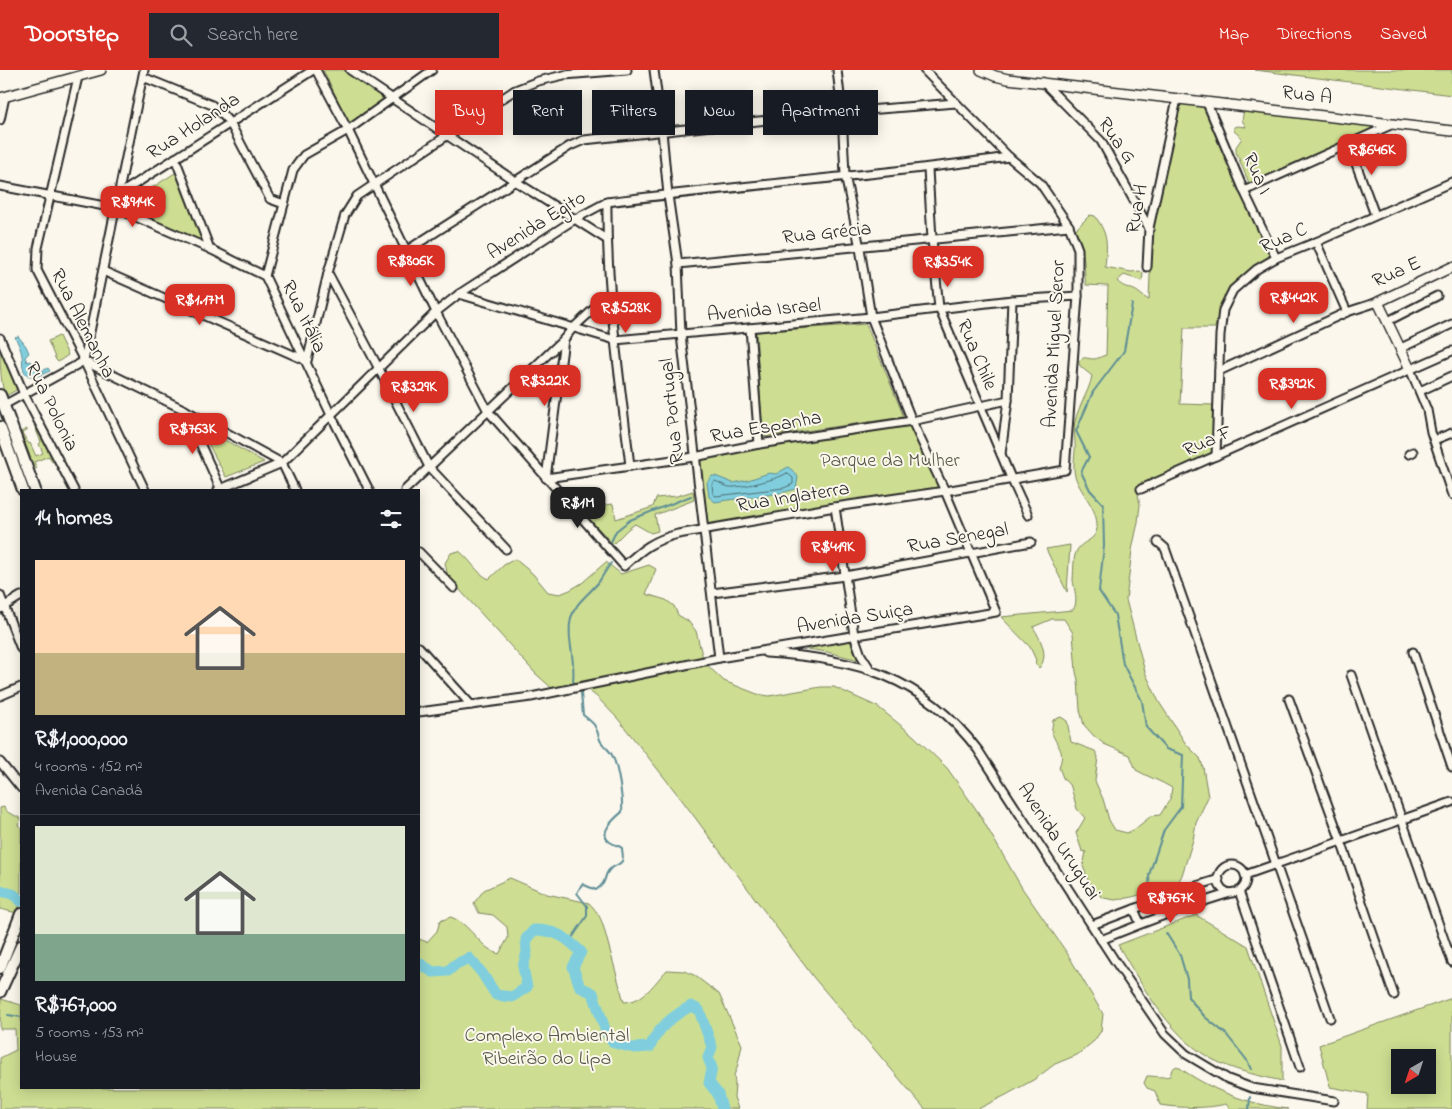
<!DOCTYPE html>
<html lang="en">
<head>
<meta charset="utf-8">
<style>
	body { margin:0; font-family:"Indie Flower",sans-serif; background:#242831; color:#f1f3f6; height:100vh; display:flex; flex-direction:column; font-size:19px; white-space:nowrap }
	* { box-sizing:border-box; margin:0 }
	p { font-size:16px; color:#9ea1a6 }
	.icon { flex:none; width:28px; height:28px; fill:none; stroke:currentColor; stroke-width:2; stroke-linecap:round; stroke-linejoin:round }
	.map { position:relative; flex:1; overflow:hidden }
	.details { position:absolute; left:20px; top:419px; width:400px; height:600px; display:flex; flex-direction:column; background:#171b24; border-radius:0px; box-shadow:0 2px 12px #0003 }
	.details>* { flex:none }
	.guide { position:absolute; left:435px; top:20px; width:475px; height:45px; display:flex; gap:10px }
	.needle { width:32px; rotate:219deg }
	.buttons { position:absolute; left:1391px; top:979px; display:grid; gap:10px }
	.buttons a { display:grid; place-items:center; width:45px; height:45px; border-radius:0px; background:#171b24; box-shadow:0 2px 12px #0003; font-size:25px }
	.price { position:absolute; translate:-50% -42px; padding:0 11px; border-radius:10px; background:#d93025; color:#fff; font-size:16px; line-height:32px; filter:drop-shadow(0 1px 2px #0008) }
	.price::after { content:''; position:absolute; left:50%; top:30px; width:15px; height:11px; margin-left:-8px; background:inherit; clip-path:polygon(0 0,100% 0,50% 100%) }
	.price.on { background:#222; color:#fff }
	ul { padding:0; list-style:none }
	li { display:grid; align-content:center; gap:10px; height:265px; padding:0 15px }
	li+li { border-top:1px solid #363941 }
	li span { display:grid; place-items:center; height:155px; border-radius:0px; color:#555 }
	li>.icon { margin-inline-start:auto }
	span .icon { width:90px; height:90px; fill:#fffc; stroke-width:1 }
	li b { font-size:21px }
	h2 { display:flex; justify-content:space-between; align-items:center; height:60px; padding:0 15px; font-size:21px }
	.chip { padding:0 18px; border-radius:0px; background:#171b24; box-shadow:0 2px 12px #0003; font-size:18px; line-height:45px }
	.chip.on { background:#d93025; color:#fff }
	header { display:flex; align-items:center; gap:30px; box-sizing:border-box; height:70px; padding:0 25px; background:#d93025; color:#fff }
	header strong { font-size:24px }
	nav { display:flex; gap:28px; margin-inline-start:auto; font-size:18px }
	.search { width:350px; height:45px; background:#242831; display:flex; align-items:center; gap:12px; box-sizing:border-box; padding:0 18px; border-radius:0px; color:#9ea1a6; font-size:19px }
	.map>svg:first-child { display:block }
	.green { fill:#cdde92; stroke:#7c845e; fill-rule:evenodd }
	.water { fill:#80cedd; stroke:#5e8d96 }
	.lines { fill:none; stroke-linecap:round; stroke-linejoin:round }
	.shore { stroke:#4d6c72; stroke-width:1 }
	.stream { stroke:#5e8d96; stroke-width:2 }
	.river { stroke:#80cedd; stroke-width:11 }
	.minor-casing { stroke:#2b2b2b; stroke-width:11 }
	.tertiary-casing { stroke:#2b2b2b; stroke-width:12 }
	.secondary-casing { stroke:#2b2b2b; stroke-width:14 }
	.minor { stroke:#fbf7ec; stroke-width:7 }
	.tertiary { stroke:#fbf7ec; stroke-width:9 }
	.secondary { stroke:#fbf7ec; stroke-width:10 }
	.labels { text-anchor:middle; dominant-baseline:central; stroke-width:4; stroke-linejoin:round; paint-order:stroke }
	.street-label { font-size:20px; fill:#2b2b2b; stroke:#fbf7ec }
	.park-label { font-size:20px; fill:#545845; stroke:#fbf7ec }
</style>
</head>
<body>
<header>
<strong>Doorstep</strong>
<div class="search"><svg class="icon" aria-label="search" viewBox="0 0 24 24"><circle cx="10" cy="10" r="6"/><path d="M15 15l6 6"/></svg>Search here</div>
<nav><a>Map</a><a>Directions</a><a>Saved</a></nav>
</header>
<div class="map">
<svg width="1452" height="1039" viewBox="0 0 1452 1039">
	<rect width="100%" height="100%" fill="#fbf7ec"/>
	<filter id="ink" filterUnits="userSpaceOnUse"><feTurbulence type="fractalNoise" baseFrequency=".02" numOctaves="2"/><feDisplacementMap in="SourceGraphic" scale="10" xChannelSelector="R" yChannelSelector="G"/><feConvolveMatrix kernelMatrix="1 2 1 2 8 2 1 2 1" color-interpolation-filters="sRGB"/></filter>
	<g filter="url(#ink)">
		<g class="green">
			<polygon points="323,0 347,0 389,28 350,55"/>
			<polygon points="1255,0 1452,0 1452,25"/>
			<path d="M1179 32 1204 38 1270 187C1238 206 1223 220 1215 258H1184L1180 334 1214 335 1212 384 1143 415 1142 411 1137 419 1140 435 1138 452 1132 480 1126 530 1145 602 1159 632 1186 674 1200 688 1203 697 1208 727 1196 753 1193 770 1182 805 1177 815 1132 827 1115 830 1104 828 1097 823 1088 810 1083 796 1086 782 1082 781 1076 763 1085 748 1077 739 1071 717 1063 708 1059 697C1066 680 1057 677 1052 663 1051 659 1053 654 1053 650L1061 647 1067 651 1071 672 1095 681 1098 687 1095 711 1103 729 1109 750 1115 760 1127 763 1135 759 1151 746 1160 745 1170 729 1172 718C1161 711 1148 707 1136 700L1130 685 1104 674 1094 666 1084 655 1080 640 1078 610 1076 602 1073 563 1064 549H1052L1033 557C1040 568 1050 586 1039 598L1035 593 1036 590 1030 577 1001 547 1073 540C1079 531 1074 520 1073 510 1073 504 1074 497 1074 491 1076 468 1095 475 1097 458 1098 437 1081 425 1075 406 1072 395 1076 383 1075 372 1075 368 1074 364 1074 360 1074 341 1089 324 1092 306L1081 297 1078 292C1084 285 1086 289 1094 289 1097 289 1102 286 1106 285L1108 216 1086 215C1083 195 1086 178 1075 160L1090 145 1095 146C1109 166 1107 174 1105 197L1131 202 1140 201 1143 204 1142 211 1124 205 1117 211C1124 219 1132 217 1139 223 1143 226 1145 228 1149 230L1152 158Z"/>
			<polygon points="1244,40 1371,56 1372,59 1249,113 1236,82 1236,77 1242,68 1234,61 1234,57 1237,56 1246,57 1242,50"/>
			<polygon points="175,103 179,105 204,169 199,173 128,139 131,131"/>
			<polygon points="866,254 904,347 763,367 756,262"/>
			<polygon points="59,266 68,285 58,292 56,290 48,271"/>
			<path d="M0 272 18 319 6 326C0 318 0 286 0 272Z"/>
			<polygon points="911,352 941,419 705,457 698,388"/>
			<polygon points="37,354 55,391 52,392 49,386 34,392 37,398 35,399 21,362 27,359 27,361 22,363 29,374 30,373 36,386 43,383 39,374 41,372 34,355"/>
			<polygon points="198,355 264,392 226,407"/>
			<polygon points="693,421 694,430 655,445 658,461 651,463 635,454 628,459 613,474 585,444 598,436 613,434 616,449 653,437 656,428 677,426"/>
			<polygon points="1070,475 1067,522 1046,479"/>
			<path d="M459 481C471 490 476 503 489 509L504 495 515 489 533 504 548 522 560 524 570 520 582 513 606 492 621 504 649 495 656 499 646 524 666 530 674 536 678 545 688 551 696 561 702 585 707 595 724 611 757 624 769 626 821 617H834L878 637 914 666 947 698 978 742 1022 818 1067 883 1103 944 1101 961 1094 971 1077 985 1055 994 1035 1009 1006 1025 978 1039H925L814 908 682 730 618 649 597 627 588 620 577 616 555 621 536 604 448 507 445 493 451 483Z"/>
			<polygon points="850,571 854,581 859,590 827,582 800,578"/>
			<path d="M4 737C7 745 15 744 21 749L18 755 21 758V832L17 843 0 839V738Z"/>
			<path d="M510 808 547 824 589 833C596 840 600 846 603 855L624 932C644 932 654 913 667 900L684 901 694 905 719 924 742 975 737 998 734 1005 735 1014 734 1027 738 1039H0V988L16 980 15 959H0L1 929 21 935V1018H419V869L427 872 437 861 440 851 451 847C471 854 480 879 499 884L508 868 507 857 493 845 479 843 474 833 484 820Z"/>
			<path d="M1196 845 1248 876 1282 976V1011C1261 1006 1240 1002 1220 993 1173 973 1143 917 1118 875Z"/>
			<path d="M1452 928V1039H1367L1368 1024 1330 1017 1319 975ZM1400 988H1428V1015H1400Z"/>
			<path d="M1177 996C1210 1020 1247 1034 1288 1039H1230L1226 1034C1205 1039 1181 1038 1160 1035L1155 1021 1147 1018 1144 1013 1147 1006C1156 1006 1160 1008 1170 1006L1172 999Z"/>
		</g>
		<g class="water">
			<path d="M18 266 26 276 29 283 25 287 27 292 30 291 38 301 36 302 37 303 48 298 50 301C41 305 27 312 23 298 22 294 23 290 22 286 21 279 18 273 15 267Z"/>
			<path d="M788 397 792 400 798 407 796 419C769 427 742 427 715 432L709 427 707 412 712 406H715L733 413 748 410 769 403 776 404Z"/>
		</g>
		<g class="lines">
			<path class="shore" d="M787 403 793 408V414L784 418 716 426 713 424 712 414 715 411C721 413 727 418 733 417 744 417 779 409 787 403Z"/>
			<g class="stream">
				<polyline points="1132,234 1124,281 1093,322 1076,361 1089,387 1081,402 1090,420 1103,434 1104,476 1099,521 1115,545 1123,594 1142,631 1146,657 1166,679 1183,685 1181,737 1164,760 1149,805 1150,824"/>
				<polyline points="611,472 616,461 630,450 691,426"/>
				<path d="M576 615 573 611C576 590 566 568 571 548 575 533 589 524 598 513 602 507 606 500 611 493"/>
				<polyline points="1166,863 1180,885 1187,909 1188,927 1205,947 1226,964 1246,989 1251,999"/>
				<path d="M570 871 587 846V836L577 823 582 814 596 820C608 812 603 807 609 800 613 796 620 795 622 791 624 787 622 782 622 778 618 775 614 775 610 772 597 763 615 748 622 742 623 729 618 696 612 685 609 679 603 676 600 670 595 655 597 656 583 645L581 623 579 619"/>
				<polyline points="8,945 21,947"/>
				<polyline points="1249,1039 1250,1027"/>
			</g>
			<g class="river">
				<polyline points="0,821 13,824 21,831"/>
				<path d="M419 893 433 902 448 901 456 894 469 888 482 903 496 925 512 927 527 917 523 897 527 882 526 869 534 860C556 860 566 867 581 882L573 897 580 917 593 923 606 962 614 973 634 978 650 977C658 957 673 946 691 936L699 940 712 977 708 988 712 998 709 1013 718 1024 722 1039"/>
			</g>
			<defs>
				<g id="minor">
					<path d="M316 0 348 60 436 242 488 341 624 496C642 479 654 470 678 464L835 437 945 421 1065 400 1078 226V179L1069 156 1040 113 1009 87 924 0"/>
					<polyline points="350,0 515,111 606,169"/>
					<polyline points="654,0 662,61 668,125 678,194 681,265 719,588"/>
					<polyline points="78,7 38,178 37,200 84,291 145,420"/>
					<polyline points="143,7 212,35 221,43 230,53 270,129 284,134"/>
					<polyline points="1043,12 1101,71 1149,158"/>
					<polyline points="1207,33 1244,121 1276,188"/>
					<polyline points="0,50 5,27"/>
					<polyline points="1349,75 1375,145"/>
					<polyline points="175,88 210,179"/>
					<polyline points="928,99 932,169 939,238 1011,408 1028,445"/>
					<polyline points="0,116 115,138 210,179 265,206 331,345 369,420"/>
					<polyline points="1244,121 1393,54"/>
					<polyline points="118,125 313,0"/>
					<path d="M607 132C606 221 620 308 630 396"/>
					<polyline points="1316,172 1347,242"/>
					<polyline points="406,181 570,76 584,70 842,42 956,33"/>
					<path d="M678 194C809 182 939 168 1069 156"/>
					<polyline points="1147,197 1149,158 1177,29"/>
					<polyline points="103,201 307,291 328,203 345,145 357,126 515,20 538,11 564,5 627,0"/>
					<polyline points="328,203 378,297 429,397 506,479"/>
					<polyline points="265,206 293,100 304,85 348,60 432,0"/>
					<polyline points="459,224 615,270 871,247 1012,230 1078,226"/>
					<polyline points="1388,251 1437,226"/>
					<polyline points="750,258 759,374"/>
					<polyline points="0,268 24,324 74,420"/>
					<polyline points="1401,278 1452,254"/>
					<polyline points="84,291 144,0"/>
					<polyline points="1410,299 1427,340 1431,362 1452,425"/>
					<polyline points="1219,301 1347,242 1378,232"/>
					<polyline points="1420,321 1452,306"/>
					<polyline points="4,335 84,291 185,340 282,393 295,420"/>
					<polyline points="185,340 221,420"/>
					<polyline points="1434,370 1452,363"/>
					<polyline points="1001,384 1008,330"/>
					<polyline points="1409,384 1413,382"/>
					<polyline points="1216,386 1220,265 1223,240 1233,220 1257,199 1276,188 1316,172 1452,112"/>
					<polyline points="546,408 694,387 759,374 912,351 1008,330 1012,230"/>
					<polyline points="546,408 564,269"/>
					<polyline points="1141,419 1452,281"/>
					<path d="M218 420 282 393 436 242 459 224 575 149 607 132C741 115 876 106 1009 87"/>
					<polyline points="405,420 564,269 572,259 610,224"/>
					<polyline points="835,437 854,565 861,585 870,599"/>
					<polyline points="1158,472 1165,478 1330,948"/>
					<polyline points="419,482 454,518"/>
					<polyline points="712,523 845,506 1031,472"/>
					<polyline points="0,525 21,579"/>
					<polyline points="0,539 21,526"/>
					<polyline points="419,577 471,635"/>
					<polyline points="1413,582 1452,697"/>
					<path d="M766 583C855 588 922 606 978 680L1115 891 1165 964 1186 984 1228 1009 1252 1018 1334 1031"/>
					<polyline points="1351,605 1452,892"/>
					<polyline points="0,626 21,617"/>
					<polyline points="1289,629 1341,771 1394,925"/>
					<polyline points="419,642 531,627 719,588 996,542 945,421 912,351 871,247 860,178 845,105 842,42 837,0"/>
					<polyline points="0,692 21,718"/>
					<circle cx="1232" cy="809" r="14"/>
					<polyline points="1245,805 1452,732"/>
					<polyline points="1187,819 1192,835"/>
					<polyline points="1239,821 1300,997"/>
					<polyline points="1134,839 1140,853"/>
					<polyline points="1092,855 1187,819 1219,809"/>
					<path d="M1101 870C1145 852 1189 835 1234 822"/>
				</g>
				<g id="tertiary">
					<polyline points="981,0 995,6 1008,9 1452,61"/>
					<polyline points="0,28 101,0"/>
					<polyline points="1410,299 1378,232 1452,197"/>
				</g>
				<g id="secondary">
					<polyline points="0,325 35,420"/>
					<polyline points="0,357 23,420"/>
					<polyline points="0,898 21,844"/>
					<polyline points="0,922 21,876"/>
				</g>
			</defs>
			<use href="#minor" class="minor-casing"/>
			<use href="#tertiary" class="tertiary-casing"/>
			<use href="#secondary" class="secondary-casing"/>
			<use href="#minor" class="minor"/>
			<use href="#tertiary" class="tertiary"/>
			<use href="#secondary" class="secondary"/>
		</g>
	</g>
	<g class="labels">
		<g class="street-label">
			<text transform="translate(1307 26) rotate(7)">Rua A</text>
			<text transform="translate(194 57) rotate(-33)">Rua Holanda</text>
			<text transform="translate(1116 71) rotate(55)">Rua G</text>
			<text transform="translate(1256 104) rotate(66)">Rua I</text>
			<text transform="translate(1138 139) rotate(-80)">Rua H</text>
			<text transform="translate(537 156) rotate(-32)">Avenida Egito</text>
			<text transform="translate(827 164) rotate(-6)">Rua Grécia</text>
			<text transform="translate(1284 169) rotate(-24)">Rua C</text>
			<text transform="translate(1397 203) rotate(-24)">Rua E</text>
			<text transform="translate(764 241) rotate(-5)">Avenida Israel</text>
			<text transform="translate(303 247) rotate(64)">Rua Itália</text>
			<text transform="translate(82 254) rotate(63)">Rua Alemanha</text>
			<text transform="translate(1055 274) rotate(-87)">Avenida Miguel Seror</text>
			<text transform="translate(976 285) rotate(67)">Rua Chile</text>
			<text transform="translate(51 337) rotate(64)">Rua Polonia</text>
			<text transform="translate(673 341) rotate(-96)">Rua Portugal</text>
			<text transform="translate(766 358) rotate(-10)">Rua Espanha</text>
			<text transform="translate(1208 372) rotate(-24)">Rua F</text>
			<text transform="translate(793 428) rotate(-9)">Rua Inglaterra</text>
			<text transform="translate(958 469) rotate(-10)">Rua Senegal</text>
			<text transform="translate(855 549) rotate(-9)">Avenida Suiça</text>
			<text transform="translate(1058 772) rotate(57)">Avenida Uruguai</text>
		</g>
		<g class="park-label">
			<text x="890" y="391">Parque da Mulher</text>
			<text x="547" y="966">Complexo Ambiental<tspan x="547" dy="23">Ribeirão do Lipa</tspan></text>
		</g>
	</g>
</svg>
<div class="buttons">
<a><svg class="needle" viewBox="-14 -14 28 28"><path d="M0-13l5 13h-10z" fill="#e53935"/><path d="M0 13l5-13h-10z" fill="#9ea1a6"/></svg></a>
</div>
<b class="price" style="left:1372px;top:106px">R$646K</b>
<b class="price" style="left:133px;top:158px">R$914K</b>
<b class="price" style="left:411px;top:217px">R$806K</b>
<b class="price" style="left:948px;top:218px">R$354K</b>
<b class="price" style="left:1294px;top:254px">R$442K</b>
<b class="price" style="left:200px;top:256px">R$1.17M</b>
<b class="price" style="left:626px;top:264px">R$528K</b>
<b class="price" style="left:545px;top:337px">R$322K</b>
<b class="price" style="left:1292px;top:340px">R$392K</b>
<b class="price" style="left:414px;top:343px">R$329K</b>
<b class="price" style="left:193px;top:385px">R$763K</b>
<b class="price on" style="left:578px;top:459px">R$1M</b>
<b class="price" style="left:833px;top:503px">R$419K</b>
<b class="price" style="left:1171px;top:854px">R$767K</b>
<div class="guide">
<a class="chip on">Buy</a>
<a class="chip">Rent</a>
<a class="chip">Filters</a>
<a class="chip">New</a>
<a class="chip">Apartment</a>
</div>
<section class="details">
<h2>14 homes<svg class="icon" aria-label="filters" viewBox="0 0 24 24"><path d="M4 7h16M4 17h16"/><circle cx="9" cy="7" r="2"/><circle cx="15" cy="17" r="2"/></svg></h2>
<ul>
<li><span style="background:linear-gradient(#ffd9b3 60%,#c2b280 0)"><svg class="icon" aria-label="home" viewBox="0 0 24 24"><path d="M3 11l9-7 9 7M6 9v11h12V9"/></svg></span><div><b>R$1,000,000</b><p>4 rooms · 152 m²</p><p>Avenida Canadá</p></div></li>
<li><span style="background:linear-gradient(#dfe7d0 70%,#7fa58c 0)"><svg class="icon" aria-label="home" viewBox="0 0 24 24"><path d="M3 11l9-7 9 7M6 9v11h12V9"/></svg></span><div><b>R$767,000</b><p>5 rooms · 153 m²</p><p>House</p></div></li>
</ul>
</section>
</div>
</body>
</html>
